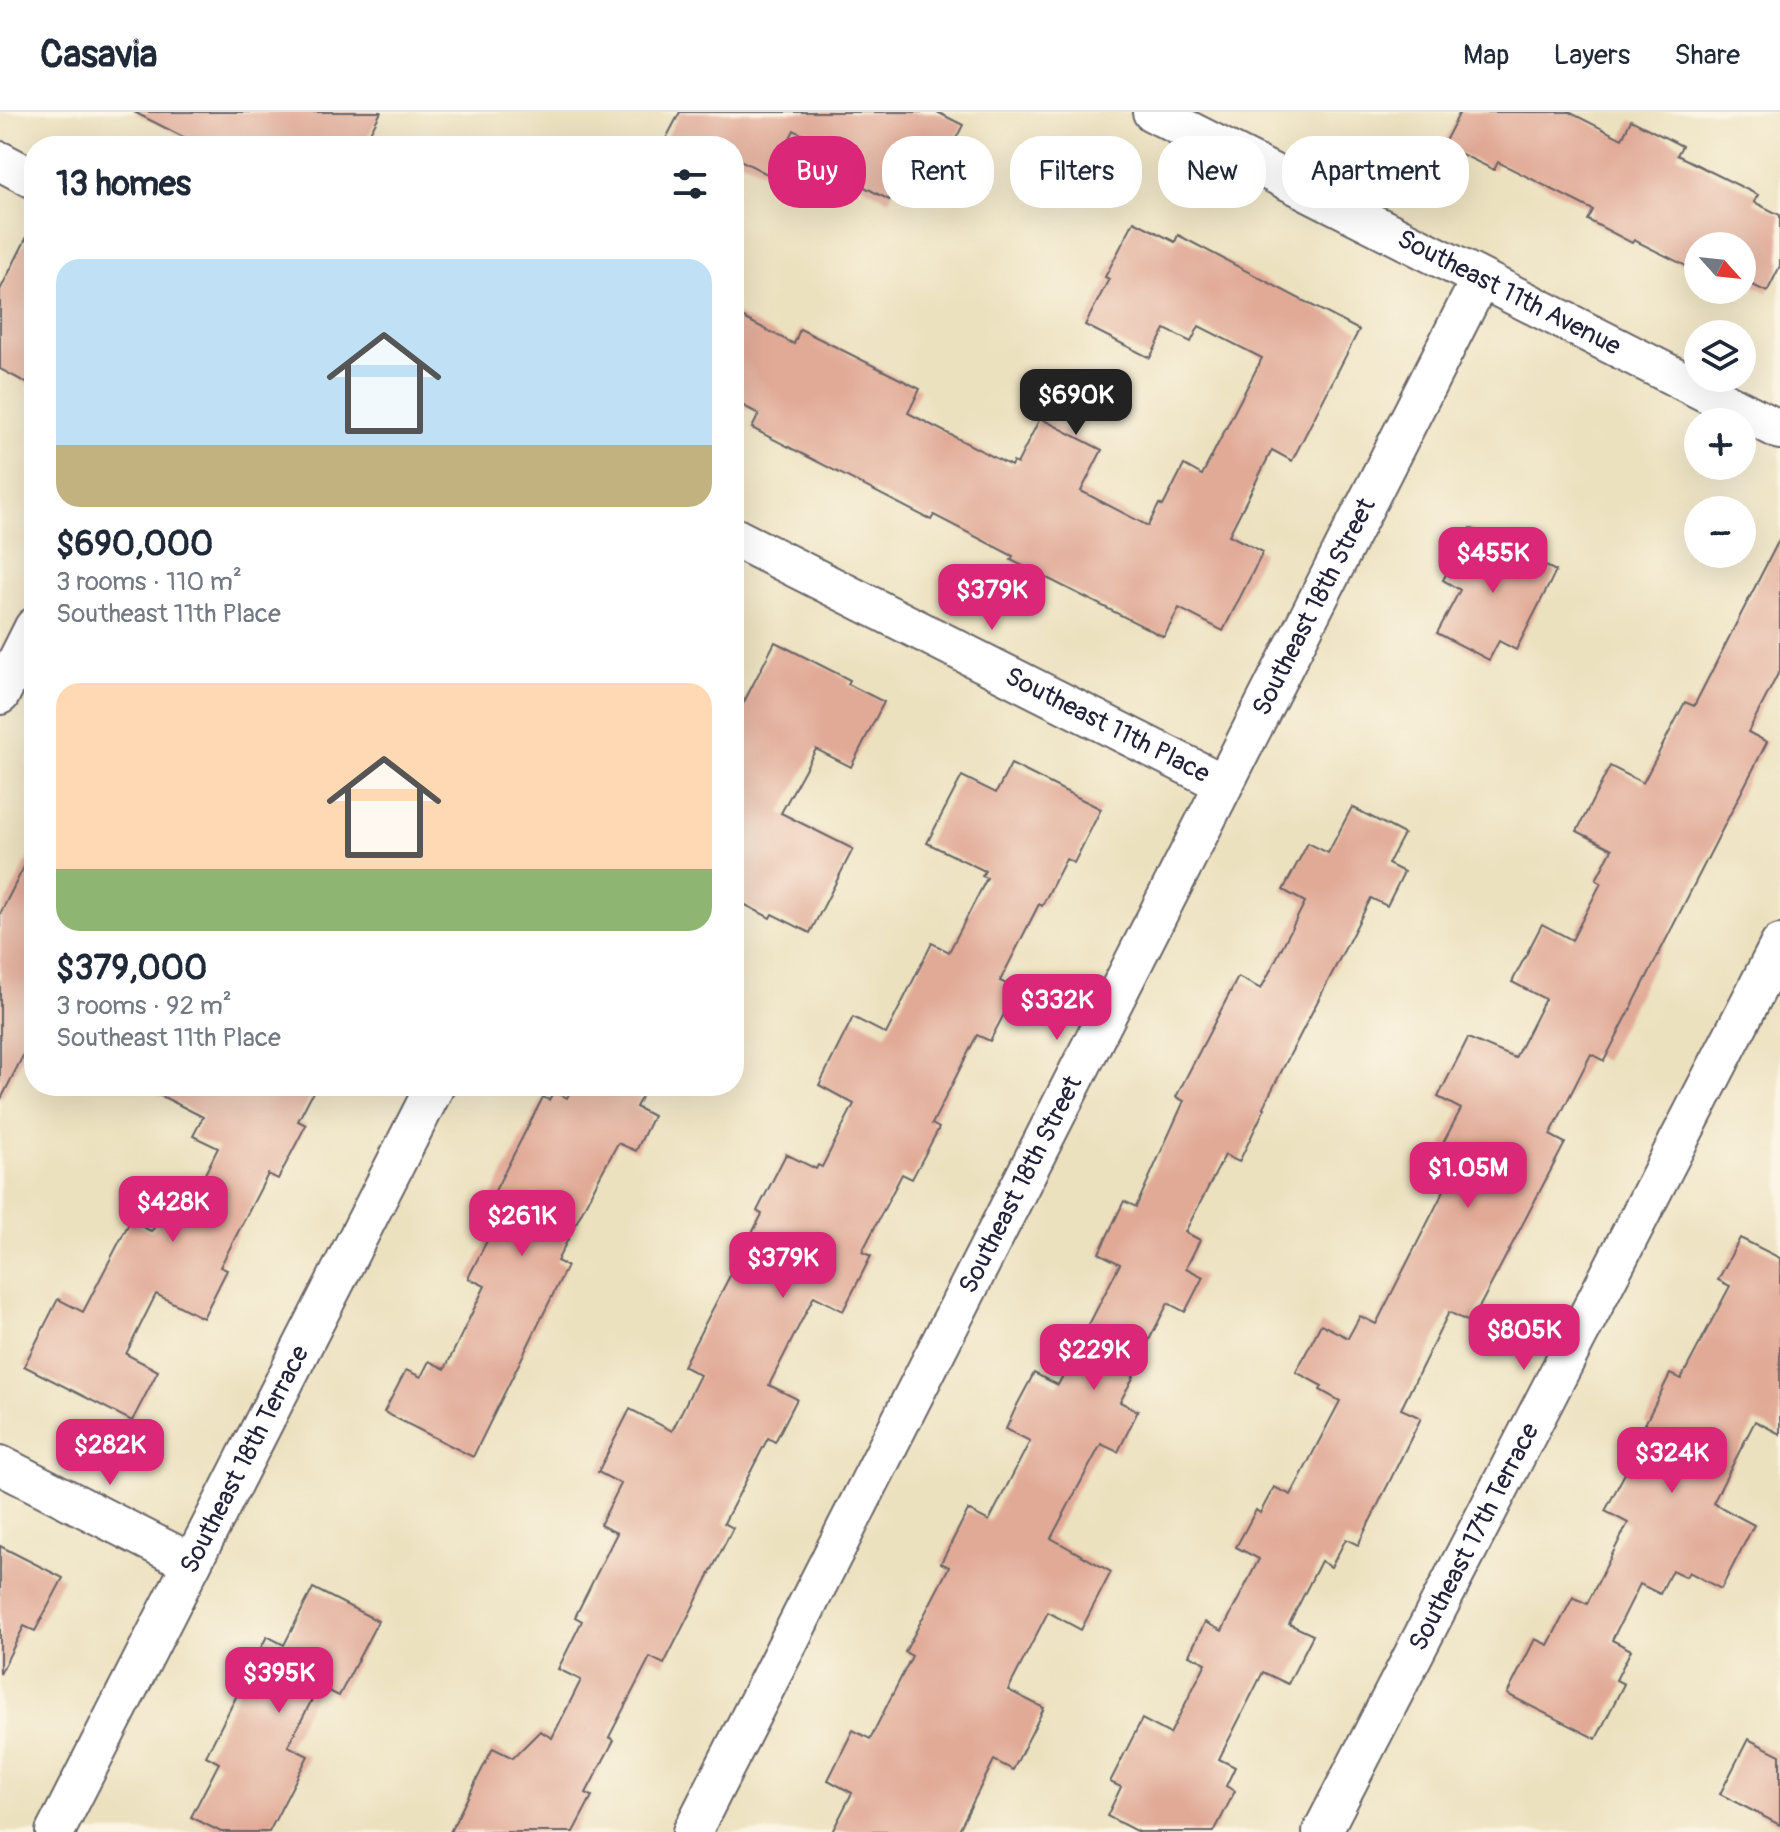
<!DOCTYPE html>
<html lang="en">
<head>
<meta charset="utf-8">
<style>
	body { margin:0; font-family:Pangolin,sans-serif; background:#f6f6f7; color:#1f2937; height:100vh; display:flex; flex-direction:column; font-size:30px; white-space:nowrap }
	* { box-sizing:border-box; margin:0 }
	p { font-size:26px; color:#747a83 }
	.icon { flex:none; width:44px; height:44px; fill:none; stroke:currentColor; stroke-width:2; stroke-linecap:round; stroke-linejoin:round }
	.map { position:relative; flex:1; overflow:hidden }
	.side { position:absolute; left:24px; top:24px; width:720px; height:960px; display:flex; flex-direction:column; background:#fff; border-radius:32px; box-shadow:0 8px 32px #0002 }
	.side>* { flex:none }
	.hud { position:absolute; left:768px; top:24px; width:760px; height:72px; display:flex; gap:16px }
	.needle { width:52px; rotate:117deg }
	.controls { position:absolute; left:1684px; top:120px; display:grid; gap:16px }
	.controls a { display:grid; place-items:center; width:72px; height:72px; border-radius:50%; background:#fff; box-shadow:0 8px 32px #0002; font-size:40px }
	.price { position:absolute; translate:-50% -68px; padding:0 18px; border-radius:16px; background:#db2777; color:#fff; font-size:26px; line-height:52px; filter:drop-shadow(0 2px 4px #0008) }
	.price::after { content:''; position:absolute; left:50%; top:48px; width:24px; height:18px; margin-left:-12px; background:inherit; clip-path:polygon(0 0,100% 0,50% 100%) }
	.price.on { background:#222; color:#fff }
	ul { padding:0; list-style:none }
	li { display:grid; align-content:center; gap:16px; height:424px; padding:0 32px }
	li span { display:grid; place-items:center; height:248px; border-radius:24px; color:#555 }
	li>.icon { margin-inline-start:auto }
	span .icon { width:144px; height:144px; fill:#fffc; stroke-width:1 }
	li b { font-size:34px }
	h2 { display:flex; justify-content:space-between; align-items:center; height:96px; padding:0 32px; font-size:34px }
	.pill { padding:0 28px; border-radius:32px; background:#fff; box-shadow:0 8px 32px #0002; font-size:28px; line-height:72px }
	.pill.on { background:#db2777; color:#fff }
	header { display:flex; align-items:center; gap:48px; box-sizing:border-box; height:112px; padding:0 40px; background:#fff; border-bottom:2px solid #e0e1e3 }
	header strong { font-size:38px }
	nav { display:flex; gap:44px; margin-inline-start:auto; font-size:28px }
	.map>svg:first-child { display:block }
	.building { fill:#e1aa97 }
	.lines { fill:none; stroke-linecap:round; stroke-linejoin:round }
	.minor-casing { stroke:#696569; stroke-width:42 }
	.minor { stroke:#fff; stroke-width:38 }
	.labels { text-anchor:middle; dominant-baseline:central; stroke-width:8; stroke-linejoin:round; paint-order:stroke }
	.street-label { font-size:26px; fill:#22223b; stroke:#fcf5e5 }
</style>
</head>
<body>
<header>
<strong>Casavia</strong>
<nav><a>Map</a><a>Layers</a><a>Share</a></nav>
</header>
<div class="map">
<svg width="1780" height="1720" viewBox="0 0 1780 1720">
	<rect width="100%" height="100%" fill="#fcf5e5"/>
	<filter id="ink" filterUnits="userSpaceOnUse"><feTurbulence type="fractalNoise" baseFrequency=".0125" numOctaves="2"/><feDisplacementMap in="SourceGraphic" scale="16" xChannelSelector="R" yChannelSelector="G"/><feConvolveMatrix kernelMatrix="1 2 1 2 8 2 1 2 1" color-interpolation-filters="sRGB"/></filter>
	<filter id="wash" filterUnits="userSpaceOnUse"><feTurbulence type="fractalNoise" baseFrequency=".006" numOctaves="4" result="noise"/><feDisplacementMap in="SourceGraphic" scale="32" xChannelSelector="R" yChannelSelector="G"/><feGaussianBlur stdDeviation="1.8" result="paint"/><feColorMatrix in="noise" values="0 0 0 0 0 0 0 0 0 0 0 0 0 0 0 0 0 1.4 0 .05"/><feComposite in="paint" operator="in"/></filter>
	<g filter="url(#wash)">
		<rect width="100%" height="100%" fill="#ece1bf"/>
		<g id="blocks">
			<g class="building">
				<polygon points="134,0 381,0 363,34 201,34"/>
				<polygon points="680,0 937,0 963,13 926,85 897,71 889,88 855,70 863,54 794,18 771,64 734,45 734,34 662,34"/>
				<polygon points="1460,0 1569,0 1622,27 1631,8 1682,34 1677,43 1758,83 1754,90 1780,103 1780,154 1767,180 1742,168 1742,134 1698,134 1698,160 1634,128 1632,131 1588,108 1593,98 1498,50 1494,58 1443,33"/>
				<polygon points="1134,109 1175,130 1178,123 1359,218 1292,349 1272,338 1229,423 1263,440 1223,519 1179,496 1164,525 1011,448 1013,444 934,403 931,408 752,316 759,302 734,289 734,201 794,232 800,217 920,277 908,301 1011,354 1013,350 1017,352 1040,306 1102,338 1081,379 1148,414 1159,392 1163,394 1184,353 1202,363 1262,246 1199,214 1191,230 1165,217 1150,246 1085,213 1109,167 1105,165"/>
				<polygon points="34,111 34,275 0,257 0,178"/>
				<polygon points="1470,416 1556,459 1516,538 1499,529 1489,548 1437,521 1460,478 1443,468"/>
				<polygon points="1780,426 1780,558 1748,620 1767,630 1604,949 1591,942 1550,1023 1565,1031 1471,1211 1449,1200 1401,1297 1421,1306 1358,1433 1346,1427 1331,1455 1321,1449 1289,1512 1313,1523 1288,1572 1263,1560 1219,1647 1235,1655 1226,1674 1235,1679 1214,1720 1138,1720 1107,1704 1121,1675 1110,1670 1142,1607 1170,1622 1206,1551 1189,1543 1205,1510 1222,1519 1259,1447 1236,1435 1256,1398 1260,1401 1274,1375 1291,1383 1340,1289 1320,1278 1322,1274 1296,1260 1321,1212 1348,1226 1360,1204 1376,1212 1462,1043 1442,1033 1461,997 1438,985 1468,926 1515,946 1545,887 1512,870 1542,812 1572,828 1601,771 1596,768 1612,737 1577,719 1610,654 1643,671 1685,590 1694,594"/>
				<polygon points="775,530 850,568 848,572 884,590 851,655 816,637 781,701 853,737 810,821 772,802 770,806 734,787 734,609"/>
				<polygon points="1011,652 1101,697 1074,751 1066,747 1042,794 1039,792 1000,869 1017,877 990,929 977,923 932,1012 939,1016 912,1067 902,1062 862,1140 871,1144 843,1199 814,1184 769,1273 797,1287 775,1330 768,1326 724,1411 733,1416 664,1552 650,1545 609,1625 614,1628 586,1681 592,1684 573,1720 450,1720 493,1636 513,1646 540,1619 552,1626 581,1568 558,1557 582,1509 575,1505 617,1421 600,1413 621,1372 598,1360 630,1297 672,1319 700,1263 683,1254 762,1102 757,1099 786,1042 816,1057 818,1053 822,1055 854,992 819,973 853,905 886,922 932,831 949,840 987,766 982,764 985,759 927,731 962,664 996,681"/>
				<polygon points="1352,695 1404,722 1388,752 1404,760 1387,794 1371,786 1263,995 1265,996 1239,1050 1225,1043 1185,1120 1200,1128 1186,1156 1203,1165 1185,1200 1168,1191 1131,1263 1134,1264 1120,1290 1138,1299 1118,1340 1101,1332 1051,1426 1111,1460 1081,1518 1048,1500 1008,1578 1044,1596 1013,1658 994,1648 958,1720 832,1720 852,1681 828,1668 853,1618 870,1627 912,1544 905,1540 949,1455 941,1451 968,1398 989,1409 1030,1329 1006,1317 1016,1295 1034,1261 1058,1273 1120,1152 1099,1141 1124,1089 1136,1095 1184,989 1176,985 1238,865 1261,877 1305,790 1283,778 1308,731 1328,741"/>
				<polygon points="34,735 34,922 0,989 0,802"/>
				<polygon points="142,974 316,974 298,1009 306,1013 278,1067 268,1062 220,1155 227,1158 203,1206 156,1182 126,1242 158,1259 132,1309 24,1254 58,1187 83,1200 130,1109 151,1119 201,1070 218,1036 193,1024 203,1005"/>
				<polygon points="573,974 647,974 636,995 653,1004 636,1039 618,1031 599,1066 557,1149 567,1154 473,1345 384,1300 406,1258 421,1265 429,1249 445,1257 485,1174 468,1166 493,1117 479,1110 543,985 549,988 554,979 567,986"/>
				<polygon points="1740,1126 1780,1146 1780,1322 1755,1309 1713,1391 1754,1413 1721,1477 1689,1460 1686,1465 1672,1458 1660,1482 1640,1472 1612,1528 1631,1538 1616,1568 1624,1572 1596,1627 1507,1582 1535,1527 1548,1533 1573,1485 1587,1492 1628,1411 1605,1399 1650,1314 1645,1312 1670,1262 1681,1267 1730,1174 1718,1168"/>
				<polygon points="0,1434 63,1466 35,1519 24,1514 0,1562"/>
				<polygon points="313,1476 378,1509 339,1584 319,1574 288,1634 308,1644 269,1720 221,1720 191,1705 219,1651 206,1644 267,1524 284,1533"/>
				<polygon points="1748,1627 1780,1643 1780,1713 1720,1682"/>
			</g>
		</g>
	</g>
	<g filter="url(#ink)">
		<use href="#blocks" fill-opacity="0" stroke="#696569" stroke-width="2"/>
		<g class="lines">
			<defs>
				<g id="minor">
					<path id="s1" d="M1152 0 1780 318"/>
					<polyline points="0,49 34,67"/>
					<path id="s2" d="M734 425 1222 671"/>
					<polyline points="0,583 34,515"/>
					<polyline points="0,1353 192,1451"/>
					<path id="s3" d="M55 1720 435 974"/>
					<path id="s4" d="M692 1720 1480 168"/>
					<path id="s5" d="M1322 1720 1780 832"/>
				</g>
			</defs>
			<use href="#minor" class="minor-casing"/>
			<use href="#minor" class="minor"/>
		</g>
	</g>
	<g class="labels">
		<g class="street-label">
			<text stroke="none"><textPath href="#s1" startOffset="400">Southeast 11th Avenue</textPath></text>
			<text stroke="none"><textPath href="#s4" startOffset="1374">Southeast 18th Street</textPath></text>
			<text stroke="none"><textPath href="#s2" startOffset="418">Southeast 11th Place</textPath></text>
			<text stroke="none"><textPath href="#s4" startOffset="726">Southeast 18th Street</textPath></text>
			<text stroke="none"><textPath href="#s3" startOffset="418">Southeast 18th Terrace</textPath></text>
			<text stroke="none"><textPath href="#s5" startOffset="332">Southeast 17th Terrace</textPath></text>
		</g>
	</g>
</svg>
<div class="controls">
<a><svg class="needle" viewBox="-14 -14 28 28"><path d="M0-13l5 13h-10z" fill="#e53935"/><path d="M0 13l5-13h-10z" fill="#747a83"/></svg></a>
<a><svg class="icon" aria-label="layers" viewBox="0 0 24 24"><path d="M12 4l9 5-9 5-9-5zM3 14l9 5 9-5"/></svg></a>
<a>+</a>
<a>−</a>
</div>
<b class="price on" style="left:1076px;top:325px">$690K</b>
<b class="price" style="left:1493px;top:483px">$455K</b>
<b class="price" style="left:992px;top:520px">$379K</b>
<b class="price" style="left:1057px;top:930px">$332K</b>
<b class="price" style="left:1468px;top:1098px">$1.05M</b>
<b class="price" style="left:173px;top:1132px">$428K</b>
<b class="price" style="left:522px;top:1146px">$261K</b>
<b class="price" style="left:783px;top:1188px">$379K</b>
<b class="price" style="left:1524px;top:1260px">$805K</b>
<b class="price" style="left:1094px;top:1280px">$229K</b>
<b class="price" style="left:110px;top:1375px">$282K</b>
<b class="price" style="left:1672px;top:1383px">$324K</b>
<b class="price" style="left:279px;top:1603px">$395K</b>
<div class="hud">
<a class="pill on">Buy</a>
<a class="pill">Rent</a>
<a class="pill">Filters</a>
<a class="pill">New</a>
<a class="pill">Apartment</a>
</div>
<section class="side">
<h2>13 homes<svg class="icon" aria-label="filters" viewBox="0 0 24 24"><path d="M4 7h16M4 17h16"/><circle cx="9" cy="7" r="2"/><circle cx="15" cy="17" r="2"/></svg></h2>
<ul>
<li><span style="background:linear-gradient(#bfe0f5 75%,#c2b280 0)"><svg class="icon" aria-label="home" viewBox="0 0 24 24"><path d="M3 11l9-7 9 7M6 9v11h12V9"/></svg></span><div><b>$690,000</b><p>3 rooms · 110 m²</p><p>Southeast 11th Place</p></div></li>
<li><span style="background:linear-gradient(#ffd9b3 75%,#8fb573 0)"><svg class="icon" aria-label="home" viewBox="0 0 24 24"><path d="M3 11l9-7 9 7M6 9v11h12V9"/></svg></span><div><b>$379,000</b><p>3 rooms · 92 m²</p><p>Southeast 11th Place</p></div></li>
</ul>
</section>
</div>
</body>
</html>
